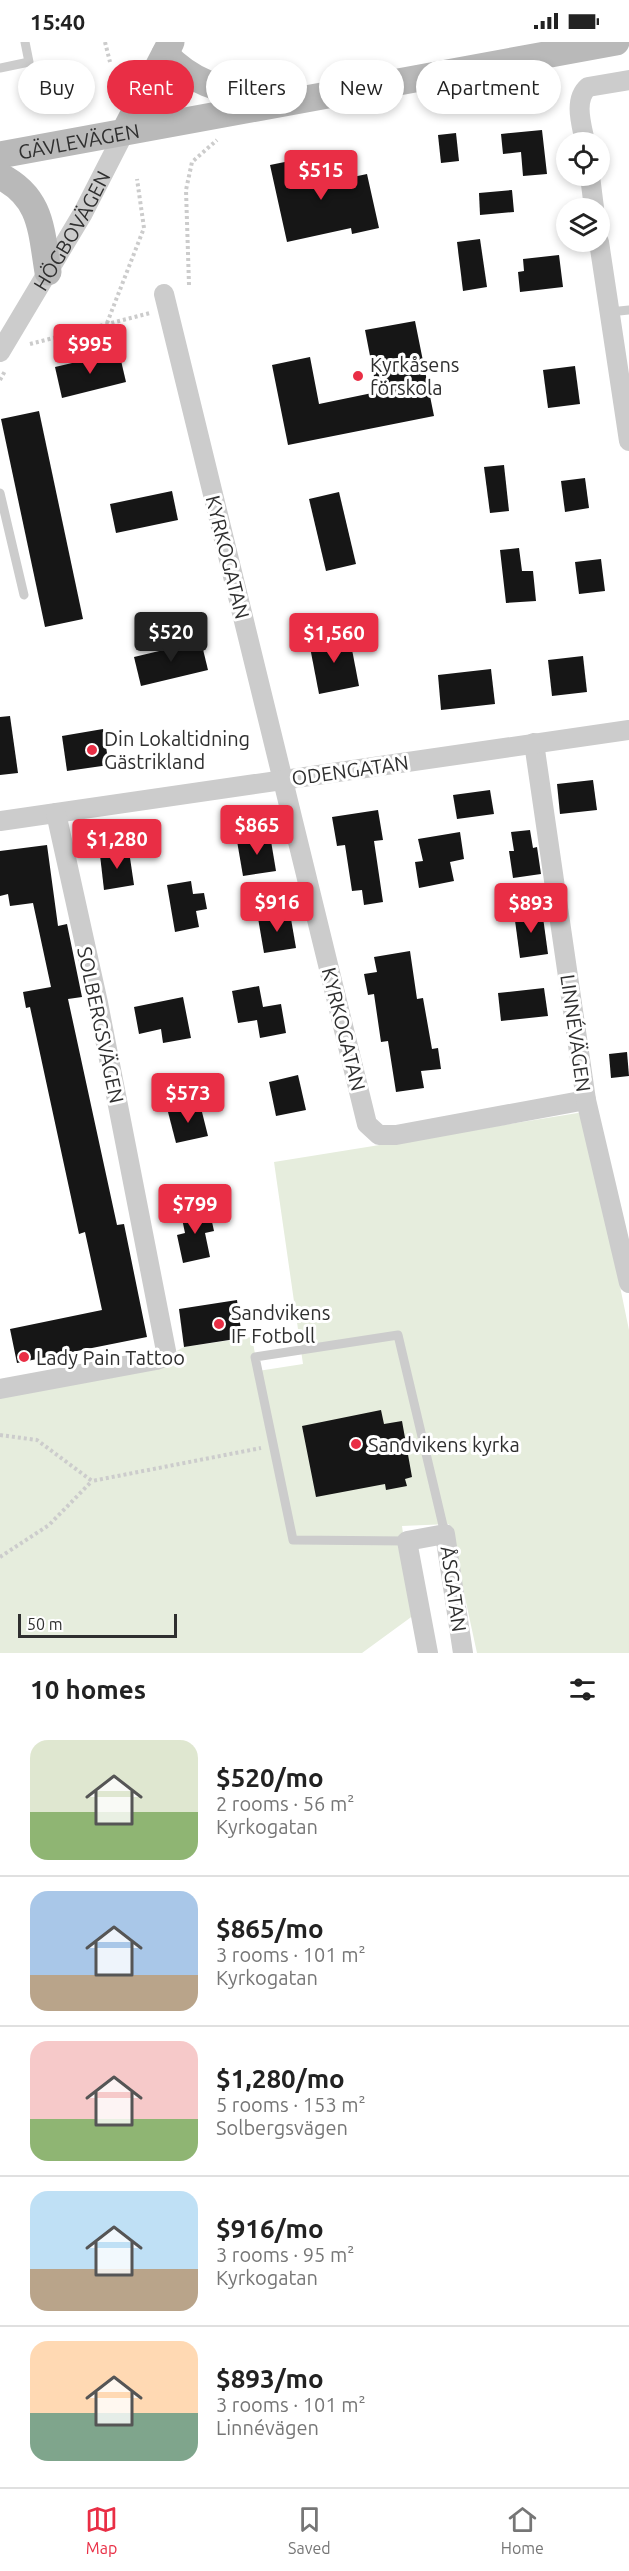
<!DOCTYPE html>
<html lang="en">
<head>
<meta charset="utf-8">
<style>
	body { margin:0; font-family:Ubuntu,sans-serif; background:#f6f6f6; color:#222; height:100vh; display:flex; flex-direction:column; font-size:22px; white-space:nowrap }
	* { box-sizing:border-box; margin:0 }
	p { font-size:20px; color:#767676 }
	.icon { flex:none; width:33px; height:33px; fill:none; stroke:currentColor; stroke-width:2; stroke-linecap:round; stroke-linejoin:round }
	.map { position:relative; height:1611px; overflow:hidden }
	.drawer { display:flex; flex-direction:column; background:#fff; flex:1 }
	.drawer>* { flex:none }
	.banner { position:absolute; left:18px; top:18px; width:594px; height:54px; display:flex; gap:12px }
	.controls { position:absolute; left:556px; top:90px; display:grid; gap:12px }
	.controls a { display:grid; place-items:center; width:54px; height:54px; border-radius:50%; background:#fff; box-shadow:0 3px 9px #0003; font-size:30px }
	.scale { position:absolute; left:18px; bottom:15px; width:159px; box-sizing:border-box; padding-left:6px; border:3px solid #2f2f2f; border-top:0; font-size:16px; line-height:21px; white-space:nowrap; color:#2f2f2f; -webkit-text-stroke:4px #fff; paint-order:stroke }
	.price { position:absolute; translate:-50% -51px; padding:0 14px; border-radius:6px; background:#e92e45; color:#fff; font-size:20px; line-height:39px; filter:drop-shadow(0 2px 3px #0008) }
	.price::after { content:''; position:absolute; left:50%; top:36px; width:18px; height:14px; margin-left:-9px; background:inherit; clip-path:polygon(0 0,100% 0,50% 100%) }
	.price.selected { background:#222; color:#fff }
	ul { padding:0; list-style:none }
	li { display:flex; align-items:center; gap:18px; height:150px; padding:0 30px }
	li+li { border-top:2px solid #e0e0e0 }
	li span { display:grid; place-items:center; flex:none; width:168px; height:120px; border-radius:18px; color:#555 }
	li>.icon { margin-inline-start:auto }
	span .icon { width:72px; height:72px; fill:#fffc; stroke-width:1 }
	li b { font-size:26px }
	h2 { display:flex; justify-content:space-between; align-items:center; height:72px; padding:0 30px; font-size:26px }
	.chip { padding:0 21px; border-radius:27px; background:#fff; box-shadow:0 3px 9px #0003; font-size:21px; line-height:54px }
	.chip.selected { background:#e92e45; color:#fff }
	.status { display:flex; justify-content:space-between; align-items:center; height:42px; padding:0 30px; background:#fff; direction:ltr }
	.status svg { height:16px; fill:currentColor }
	.tabs { display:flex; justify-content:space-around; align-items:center; height:84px; border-top:2px solid #e0e0e0; background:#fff; font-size:16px; color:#767676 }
	.tabs a { display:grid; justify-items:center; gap:3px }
	.tabs .selected { color:#e92e45 }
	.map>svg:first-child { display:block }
	.green { fill:#e6eddd }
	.building { fill:#161616 }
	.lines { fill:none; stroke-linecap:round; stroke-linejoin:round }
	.path { stroke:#ccc; stroke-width:4; stroke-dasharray:3 3; stroke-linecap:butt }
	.lane { stroke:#ccc; stroke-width:9 }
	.street { stroke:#ccc; stroke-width:20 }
	.secondary { stroke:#b9b9b9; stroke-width:27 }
	.poi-dot { fill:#e92e45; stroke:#fff; stroke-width:2 }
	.labels { text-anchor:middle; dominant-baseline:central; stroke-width:6; stroke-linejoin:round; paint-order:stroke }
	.street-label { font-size:20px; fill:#2f2f2f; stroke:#fff }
	.poi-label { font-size:20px; fill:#2f2f2f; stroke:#fff; text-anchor:start }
</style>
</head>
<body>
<div class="status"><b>15:40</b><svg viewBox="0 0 49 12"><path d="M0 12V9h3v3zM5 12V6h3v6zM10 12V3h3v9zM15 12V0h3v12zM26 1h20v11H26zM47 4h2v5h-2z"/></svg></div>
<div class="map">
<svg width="629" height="1611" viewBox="0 0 629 1611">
	<rect width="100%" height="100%" fill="#fff"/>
	<polygon class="green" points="584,1070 629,1288 629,1611 477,1611 449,1482 402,1484 414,1573 362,1611 0,1611 0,1347 167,1314 184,1305 252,1295 258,1329 303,1322 274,1120"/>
	<g class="building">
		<polygon points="542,88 547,132 523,134 521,110 503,112 501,92"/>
		<polygon points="456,91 459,119 441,121 438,93"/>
		<polygon points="319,113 325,141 367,132 379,186 352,192 351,186 287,200 270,123"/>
		<polygon points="512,148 514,170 480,173 479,151"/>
		<polygon points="480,197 487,245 463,249 457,200"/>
		<polygon points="559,213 563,245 520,250 518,230 524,229 523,217"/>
		<polygon points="415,279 434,374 288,403 272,323 310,315 319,362 377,350 365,288"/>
		<polygon points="119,310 126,340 62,356 55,325"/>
		<polygon points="575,324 580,362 548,366 543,328"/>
		<polygon points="39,369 83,577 45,585 1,377"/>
		<polygon points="504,423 509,469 490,471 484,425"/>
		<polygon points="585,436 589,466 565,470 561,439"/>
		<polygon points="172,449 178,478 116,491 110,462"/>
		<polygon points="339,450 356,522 326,529 309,457"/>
		<polygon points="519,506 522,529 533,529 536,559 506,561 500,508"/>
		<polygon points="601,517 605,549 579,552 575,520"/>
		<polygon points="349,592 359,644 319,652 309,600"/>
		<polygon points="201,599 208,628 141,644 134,615"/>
		<polygon points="583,614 587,650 552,654 548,618"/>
		<polygon points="491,627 495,662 441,668 438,633"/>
		<polygon points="10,674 18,731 0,733 0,675"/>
		<polygon points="103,687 109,723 67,729 62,694"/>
		<polygon points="593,738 597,768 560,772 557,742"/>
		<polygon points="490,748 494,772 457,777 453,753"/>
		<polygon points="378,768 383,798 374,799 383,860 364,863 362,848 352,849 345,803 337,804 332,775"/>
		<polygon points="530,788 533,806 537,805 541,832 513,836 509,809 514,809 511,790"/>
		<polygon points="460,790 464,817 450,820 454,839 419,846 415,820 423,819 418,797"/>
		<polygon points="270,793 276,829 243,834 237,799"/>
		<polygon points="47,803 58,884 67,882 82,955 68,957 117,1183 124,1182 147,1295 17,1321 10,1287 102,1268 85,1190 79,1192 30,965 26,966 23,950 51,945 33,861 10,864 8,852 0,854 0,809"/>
		<polygon points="129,809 134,843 104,848 100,813"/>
		<polygon points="191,839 193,852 204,851 207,867 196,869 199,885 175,890 167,843"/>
		<polygon points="542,868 548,912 520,916 514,871"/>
		<polygon points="290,871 296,906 264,911 258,876"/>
		<polygon points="410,909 417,957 423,956 432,1007 438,1006 441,1027 421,1029 424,1046 396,1050 388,999 381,1000 374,952 368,953 364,932 377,930 374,915"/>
		<polygon points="259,944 263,965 281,962 286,991 260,996 257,978 238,981 232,949"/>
		<polygon points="544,946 548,974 501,979 498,951"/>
		<polygon points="183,955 191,996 163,1001 161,987 139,992 134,965"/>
		<polygon points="627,1010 629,1034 611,1036 609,1012"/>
		<polygon points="298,1033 306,1068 276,1074 269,1040"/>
		<polygon points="200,1062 208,1094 176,1101 168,1070"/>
		<polygon points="209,1166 214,1189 205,1191 210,1215 183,1221 177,1193 185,1191 181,1172"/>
		<polygon points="237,1258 242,1296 184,1305 179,1267"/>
		<polygon points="381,1368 384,1382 402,1379 412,1435 405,1437 407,1444 386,1448 385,1442 316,1455 302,1384"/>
	</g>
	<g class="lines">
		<g class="path">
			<polyline points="105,0 110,20"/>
			<polyline points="189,243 186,148 192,120 217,98"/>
			<polyline points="107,281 144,186 137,137"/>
			<polyline points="30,302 150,271"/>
			<polyline points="0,338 5,329"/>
			<polyline points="0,1393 37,1398 92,1439 261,1406"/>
			<polyline points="0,1515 49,1483 92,1439"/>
		</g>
		<g class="lane">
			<polyline points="0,26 29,20 25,0"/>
			<polyline points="610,270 629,268"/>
			<polyline points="0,451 24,553"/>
			<polyline points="407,1499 293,1498 255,1315 398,1293 445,1492"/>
		</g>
		<g class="street">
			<path d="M585 100C582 84 573 58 588 45L629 38"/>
			<polyline points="590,134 594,166"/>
			<polyline points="599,200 629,399"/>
			<polyline points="164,252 367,1082 379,1093 396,1093 586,1058"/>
			<path id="s1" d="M0 310 83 171 125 89"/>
			<polyline points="534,701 586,1058 629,1241"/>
			<polyline points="0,779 629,688"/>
			<polyline points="0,1347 156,1318 167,1314 98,961 56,771"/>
			<polyline points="428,1611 407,1499 445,1492 463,1611"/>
		</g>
		<g class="secondary">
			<path d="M165 12C197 46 228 48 272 58"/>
			<polyline points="125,89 171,0"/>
			<path id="s2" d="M0 113 616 0"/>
			<path d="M0 134C42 155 41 188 48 230"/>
		</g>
	</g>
	<g class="poi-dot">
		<circle cx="358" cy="334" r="6"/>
		<circle cx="92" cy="708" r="6"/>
		<circle cx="219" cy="1282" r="6"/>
		<circle cx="24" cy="1315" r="6"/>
		<circle cx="356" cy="1402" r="6"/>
	</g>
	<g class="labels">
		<g class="street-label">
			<text stroke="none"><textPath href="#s2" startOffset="80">GÄVLEVÄGEN</textPath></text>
			<text stroke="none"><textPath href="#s1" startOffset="141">HÖGBOVÄGEN</textPath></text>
			<text transform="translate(228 515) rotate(76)">KYRKOGATAN</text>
			<text transform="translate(350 728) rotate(-8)">ODENGATAN</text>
			<text transform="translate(101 983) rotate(78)">SOLBERGSVÄGEN</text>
			<text transform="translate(344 987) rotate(76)">KYRKOGATAN</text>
			<text transform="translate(576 991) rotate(82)">LINNÉVÄGEN</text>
			<text transform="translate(454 1547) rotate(82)">ÅSGATAN</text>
		</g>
		<g class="poi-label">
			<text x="370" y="322">Kyrkåsens<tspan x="370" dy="23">förskola</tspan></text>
			<text x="104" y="696">Din Lokaltidning<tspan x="104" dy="23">Gästrikland</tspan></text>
			<text x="231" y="1270">Sandvikens<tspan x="231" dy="23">IF Fotboll</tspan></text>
			<text x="36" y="1315">Lady Pain Tattoo</text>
			<text x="368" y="1402">Sandvikens kyrka</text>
		</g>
	</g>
</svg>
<div class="controls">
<a><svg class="icon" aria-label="locate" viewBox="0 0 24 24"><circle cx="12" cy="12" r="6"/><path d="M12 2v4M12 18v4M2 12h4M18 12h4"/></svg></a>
<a><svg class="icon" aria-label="layers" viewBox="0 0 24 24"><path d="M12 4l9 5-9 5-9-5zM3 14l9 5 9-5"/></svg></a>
</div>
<div class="scale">50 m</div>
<b class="price" style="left:321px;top:159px">$515</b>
<b class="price" style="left:90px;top:333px">$995</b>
<b class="price selected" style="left:171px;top:621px">$520</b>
<b class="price" style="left:334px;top:622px">$1,560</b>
<b class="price" style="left:257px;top:814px">$865</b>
<b class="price" style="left:117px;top:828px">$1,280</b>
<b class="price" style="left:277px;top:891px">$916</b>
<b class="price" style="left:531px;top:892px">$893</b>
<b class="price" style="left:188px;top:1082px">$573</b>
<b class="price" style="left:195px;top:1193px">$799</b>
<div class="banner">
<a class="chip">Buy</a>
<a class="chip selected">Rent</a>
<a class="chip">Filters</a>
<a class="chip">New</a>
<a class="chip">Apartment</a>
</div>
</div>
<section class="drawer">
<h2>10 homes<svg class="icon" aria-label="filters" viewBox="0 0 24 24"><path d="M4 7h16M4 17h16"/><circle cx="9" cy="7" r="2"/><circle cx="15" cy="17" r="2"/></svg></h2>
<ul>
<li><span style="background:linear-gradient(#dfe7d0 60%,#8fb573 0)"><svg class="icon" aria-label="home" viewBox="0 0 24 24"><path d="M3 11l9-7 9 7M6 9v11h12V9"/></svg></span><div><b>$520/mo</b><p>2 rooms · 56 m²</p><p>Kyrkogatan</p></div></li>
<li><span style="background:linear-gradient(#a9c7e8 70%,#b9a48a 0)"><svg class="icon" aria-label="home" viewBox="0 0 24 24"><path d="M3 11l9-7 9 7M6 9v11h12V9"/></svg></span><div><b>$865/mo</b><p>3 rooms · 101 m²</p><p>Kyrkogatan</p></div></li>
<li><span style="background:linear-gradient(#f6c9c9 65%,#8fb573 0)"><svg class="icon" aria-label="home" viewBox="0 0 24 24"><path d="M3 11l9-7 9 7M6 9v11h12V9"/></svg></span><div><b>$1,280/mo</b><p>5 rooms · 153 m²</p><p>Solbergsvägen</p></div></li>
<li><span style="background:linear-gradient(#bfe0f5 65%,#b9a48a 0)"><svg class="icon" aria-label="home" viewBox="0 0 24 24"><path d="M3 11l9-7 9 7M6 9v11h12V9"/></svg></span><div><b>$916/mo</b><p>3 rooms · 95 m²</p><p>Kyrkogatan</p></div></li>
<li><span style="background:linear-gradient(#ffd9b3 60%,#7fa58c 0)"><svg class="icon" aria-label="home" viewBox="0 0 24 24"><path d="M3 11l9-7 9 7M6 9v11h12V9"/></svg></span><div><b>$893/mo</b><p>3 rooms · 101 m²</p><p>Linnévägen</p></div></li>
</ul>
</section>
<nav class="tabs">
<a class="selected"><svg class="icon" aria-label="map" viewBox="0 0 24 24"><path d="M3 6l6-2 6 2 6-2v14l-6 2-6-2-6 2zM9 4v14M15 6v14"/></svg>Map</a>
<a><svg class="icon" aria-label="saved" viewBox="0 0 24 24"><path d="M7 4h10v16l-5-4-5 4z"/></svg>Saved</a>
<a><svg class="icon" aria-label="home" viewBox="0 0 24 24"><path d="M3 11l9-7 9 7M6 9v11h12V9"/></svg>Home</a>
</nav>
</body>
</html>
